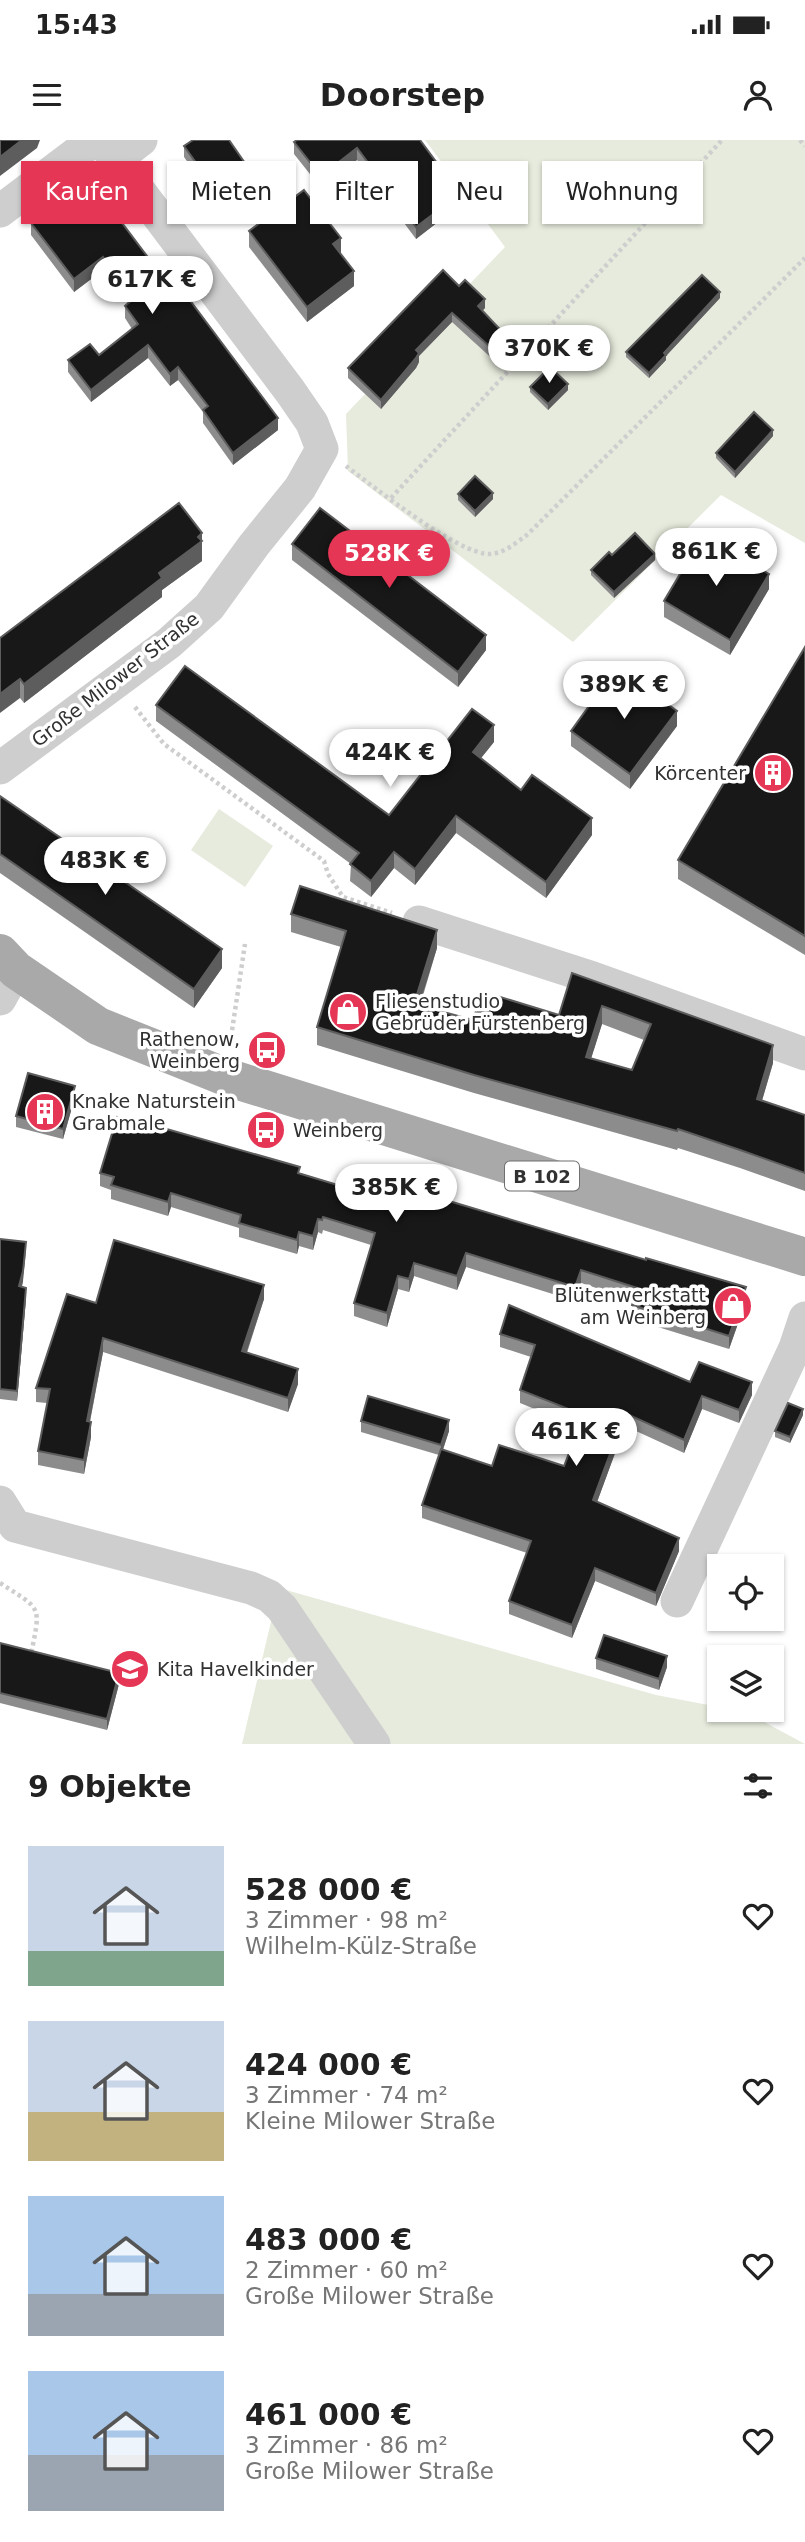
<!DOCTYPE html>
<html lang="de">
<head>
<meta charset="utf-8">
<style>
	body { margin:0; font-family:"DejaVu Sans",sans-serif; background:#f6f6f6; color:#222; height:100vh; display:flex; flex-direction:column; font-size:26px; white-space:nowrap }
	* { box-sizing:border-box; margin:0 }
	p { font-size:23px; color:#767676 }
	.icon { flex:none; width:38px; height:38px; fill:none; stroke:currentColor; stroke-width:2; stroke-linecap:round; stroke-linejoin:round }
	.map { position:relative; height:1604px; overflow:hidden }
	.side { display:flex; flex-direction:column; background:#fff; flex:1 }
	.side>* { flex:none }
	.top-card { position:absolute; left:21px; top:21px; width:763px; height:63px; display:flex; gap:14px }
	.fabs { position:absolute; left:707px; top:1414px; display:grid; gap:14px }
	.fabs a { display:grid; place-items:center; width:77px; height:77px; border-radius:0px; background:#fff; box-shadow:0 2px 5px #0004; font-size:35px }
	.price { position:absolute; translate:-50% -60px; padding:0 16px; border-radius:24px; background:#fff; color:#222; font-size:23px; line-height:46px; filter:drop-shadow(0 2px 4px #0008) }
	.price::after { content:''; position:absolute; left:50%; top:42px; width:21px; height:16px; margin-left:-10px; background:inherit; clip-path:polygon(0 0,100% 0,50% 100%) }
	.price.selected { background:#e53655; color:#fff }
	ul { padding:0; list-style:none }
	li { display:flex; align-items:center; gap:21px; height:175px; padding:0 28px }
	li span { display:grid; place-items:center; flex:none; width:196px; height:140px; border-radius:0px; color:#555 }
	li>.icon { margin-inline-start:auto }
	span .icon { width:84px; height:84px; fill:#fffc; stroke-width:1 }
	li b { font-size:30px }
	h2 { display:flex; justify-content:space-between; align-items:center; height:84px; padding:0 28px; font-size:30px }
	.tag { padding:0 24px; border-radius:0px; background:#fff; box-shadow:0 2px 5px #0004; font-size:24px; line-height:63px }
	.tag.selected { background:#e53655; color:#fff }
	.status { display:flex; justify-content:space-between; align-items:center; height:49px; padding:0 35px; background:#fff; direction:ltr }
	.status svg { height:19px; fill:currentColor }
	header { display:flex; justify-content:space-between; align-items:center; height:91px; padding:0 28px; background:#fff; font-size:32px; font-weight:700 }
	.map>svg:first-child { display:block }
	.green { fill:#e6ebdd }
	.lines { fill:none; stroke-linecap:round; stroke-linejoin:round }
	.path { stroke:#cecece; stroke-width:4.5; stroke-dasharray:3.5 3.5; stroke-linecap:butt }
	.minor { stroke:#cecece; stroke-width:33 }
	.major { stroke:#a9a9a9; stroke-width:38 }
	.wall { fill:#8c8c8c; fill-rule:evenodd }
	.shaded-wall { fill:#5d5d5d }
	.building { fill:#181818; stroke:#5d5d5d; stroke-width:2; fill-rule:evenodd }
	.labels { text-anchor:middle; dominant-baseline:central; stroke-width:7; stroke-linejoin:round; paint-order:stroke }
	.shield { fill:#fff; stroke:#6f6f6f; stroke-width:2 }
	.shield-label { font-size:18px; font-weight:bold; fill:#313131 }
	.street-label { font-size:19px; fill:#313131; stroke:#fff }
	.poi-label { font-size:19px; fill:#313131; stroke:#fff; text-anchor:start }
</style>
</head>
<body>
<div class="status"><b>15:43</b><svg viewBox="0 0 49 12"><path d="M0 12V9h3v3zM5 12V6h3v6zM10 12V3h3v9zM15 12V0h3v12zM26 1h20v11H26zM47 4h2v5h-2z"/></svg></div>
<header><svg class="icon" aria-label="menu" viewBox="0 0 24 24"><path d="M4 6h16M4 12h16M4 18h16"/></svg>Doorstep<svg class="icon" aria-label="person" viewBox="0 0 24 24"><circle cx="12" cy="8" r="4"/><path d="M4 21q1-7 8-7t8 7"/></svg></header>
<div class="map">
<svg width="805" height="1604" viewBox="0 0 805 1604">
	<rect width="100%" height="100%" fill="#fff"/>
	<g class="green">
		<polygon points="425,0 805,0 805,403 721,355 573,502 348,331 346,274 505,107"/>
		<polygon points="219,669 273,706 245,747 191,710"/>
		<polygon points="279,1448 656,1555 719,1567 719,1570 744,1571 805,1604 242,1604"/>
	</g>
	<g class="lines">
		<g class="path">
			<polyline points="800,0 805,6"/>
			<path d="M346 326C374 347 459 415 490 414 505 413 517 402 528 394L805 118"/>
			<polyline points="391,358 722,0"/>
			<polyline points="135,567 164,604 324,721 328,734 343,757 392,773"/>
			<polyline points="230,904 245,804"/>
			<path d="M0 1443C42 1470 41 1465 31 1514"/>
		</g>
		<g class="minor">
			<polyline points="115,20 141,0"/>
			<polyline points="0,71 94,0"/>
			<polyline points="0,628 169,503 209,467 254,405 300,348 322,309 312,283 290,251 101,0"/>
			<polyline points="419,782 593,838 805,914"/>
			<polyline points="0,859 16,830"/>
			<polyline points="0,1362 15,1386 251,1448 269,1456 282,1468 374,1604"/>
			<polyline points="677,1461 795,1208 805,1178"/>
		</g>
		<polyline class="major" points="0,813 16,830 98,886 226,937 805,1117"/>
	</g>
	<g class="wall">
		<polygon points="420,0 460,65 416,99 357,20 321,48 294,14 294,2"/>
		<polygon points="184,6 247,37 215,60 184,17"/>
		<polygon points="31,83 159,132 278,290 233,325 203,283 203,272 178,240 170,246 148,218 91,262 68,232 68,220 99,215 132,189 125,178 125,166 128,163 103,130 74,152 31,95"/>
		<polygon points="249,91 341,114 354,146 307,182 249,107"/>
		<polygon points="459,146 485,168 482,171 511,210 498,224 452,182 419,216 419,222 416,228 381,269 348,238 348,228"/>
		<polygon points="720,158 666,216 666,220 649,238 626,217 626,212"/>
		<polygon points="530,247 568,250 548,270 530,252"/>
		<polygon points="773,296 735,338 716,318 716,313"/>
		<polygon points="458,354 493,359 475,377 458,360"/>
		<polygon points="292,404 486,510 458,547 292,420"/>
		<polygon points="202,412 202,421 162,450 162,457 24,563 20,558 0,498"/>
		<polygon points="612,415 655,420 614,458 591,435 591,430"/>
		<polygon points="769,449 730,515 664,477 664,461"/>
		<polygon points="805,507 805,815 678,739 678,720"/>
		<polygon points="156,565 389,675 494,602 481,618 521,650 592,695 546,758 456,693 415,745 394,728 371,757 350,741 351,724 156,581"/>
		<polygon points="677,586 630,649 571,606 571,591"/>
		<polygon points="0,656 222,828 194,868 0,733"/>
		<path d="M291 774 437 808 420 866 473 880 492 870 559 875 572 833 773 923 762 961 805 975V1051L740 1028 678 1008 677 1010 474 953 317 905V887L341 807 291 792ZM602 884 644 900 632 930 591 918Z"/>
		<polygon points="75,957 63,999 16,987 16,976"/>
		<polygon points="100,1033 300,1033 364,1053 450,1061 746,1161 729,1209 632,1179 632,1165 633,1160 581,1143 575,1161 466,1127 457,1150 414,1136 409,1152 398,1149 387,1187 354,1176 354,1163 371,1105 323,1090 322,1094 318,1092 313,1110 299,1106 297,1114 239,1097 239,1088 171,1067 168,1076 111,1059 111,1050 100,1046"/>
		<polygon points="0,1099 26,1112 22,1147 26,1158 17,1261 0,1259"/>
		<polygon points="264,1159 247,1213 298,1244 288,1272 103,1212 90,1282 91,1297 84,1334 38,1325 38,1311 47,1263 36,1262 36,1248 96,1163"/>
		<polygon points="500,1194 690,1242 752,1255 739,1283 702,1269 684,1313 625,1286 597,1362 679,1411 656,1466 595,1441 572,1498 509,1474 509,1461 527,1413 422,1378 422,1365 439,1315 361,1292 361,1281 449,1291 443,1310 492,1326 564,1326 579,1287 520,1263 520,1250 531,1217 500,1207"/>
		<polygon points="803,1275 790,1303 775,1297 775,1291"/>
		<polygon points="0,1503 119,1544 107,1590 0,1563"/>
		<polygon points="596,1518 667,1527 659,1550 596,1529"/>
	</g>
	<g class="shaded-wall">
		<polygon points="22,0 40,0 37,8 0,36 0,17"/>
		<polygon points="357,8 357,20 321,48 321,36"/>
		<polygon points="247,26 247,37 215,60 215,49"/>
		<polygon points="460,54 460,65 416,99 416,87"/>
		<polygon points="341,98 341,114 333,104"/>
		<polygon points="103,117 103,130 74,152 74,139"/>
		<polygon points="354,131 354,146 307,182 307,167"/>
		<polygon points="720,152 720,158 666,216 666,220 649,238 649,233 664,213"/>
		<polygon points="485,159 485,168 478,175 478,166"/>
		<polygon points="452,173 452,182 419,216 419,222 416,228 381,269 381,260 416,210"/>
		<polygon points="511,201 511,210 498,224 498,214"/>
		<polygon points="148,205 148,218 91,262 91,250"/>
		<polygon points="178,227 178,240 170,246 170,234"/>
		<polygon points="568,244 568,250 548,270 548,264"/>
		<polygon points="278,278 278,290 233,325 233,313"/>
		<polygon points="773,290 773,296 735,338 735,332"/>
		<polygon points="493,353 493,359 475,377 475,371"/>
		<polygon points="202,393 202,421 162,450 162,457 24,563 24,544"/>
		<polygon points="655,414 655,420 614,458 614,452"/>
		<polygon points="769,434 769,449 730,515 730,500"/>
		<polygon points="486,495 486,510 458,547 458,532"/>
		<polygon points="20,539 20,558 0,573 0,554"/>
		<polygon points="677,571 677,586 630,649 630,634"/>
		<polygon points="494,585 494,602 473,628 473,612"/>
		<polygon points="456,676 456,693 415,745 415,729"/>
		<polygon points="592,678 592,695 546,758 546,742"/>
		<polygon points="394,712 394,728 371,757 371,741"/>
		<polygon points="437,790 437,808 414,882 414,864"/>
		<polygon points="222,809 222,828 194,868 194,849"/>
		<polygon points="602,866 602,884 586,935 586,917"/>
		<polygon points="773,905 773,923 757,977 757,959"/>
		<polygon points="75,946 75,957 63,999 63,989"/>
		<polygon points="171,1053 171,1067 168,1076 168,1062"/>
		<polygon points="318,1079 318,1092 313,1110 313,1096"/>
		<polygon points="299,1092 299,1106 297,1114 297,1100"/>
		<polygon points="26,1102 23,1142 19,1156 19,1146"/>
		<polygon points="466,1113 466,1127 457,1150 457,1136"/>
		<polygon points="414,1123 414,1136 409,1152 409,1139"/>
		<polygon points="581,1130 581,1143 575,1161 575,1147"/>
		<polygon points="398,1136 398,1149 387,1187 387,1173"/>
		<polygon points="264,1145 264,1159 242,1226 242,1211"/>
		<polygon points="746,1147 746,1161 729,1209 729,1196"/>
		<polygon points="26,1148 26,1158 17,1261 17,1251"/>
		<polygon points="103,1198 103,1212 87,1296 87,1281"/>
		<polygon points="298,1229 298,1244 288,1272 288,1258"/>
		<polygon points="752,1242 752,1255 739,1283 739,1270"/>
		<polygon points="702,1256 702,1269 684,1313 684,1300"/>
		<polygon points="803,1269 803,1275 790,1303 790,1297"/>
		<polygon points="625,1273 625,1286 593,1373 593,1360"/>
		<polygon points="449,1280 449,1291 441,1315 441,1305"/>
		<polygon points="91,1282 91,1297 84,1334 84,1320"/>
		<polygon points="679,1398 679,1411 656,1466 656,1453"/>
		<polygon points="595,1428 595,1441 572,1498 572,1485"/>
		<polygon points="667,1516 667,1527 659,1550 659,1539"/>
		<polygon points="119,1533 119,1544 107,1590 107,1579"/>
	</g>
	<g class="building">
		<polygon points="0,0 22,0 0,17"/>
		<polygon points="193,0 229,0 247,26 215,49 184,6"/>
		<polygon points="297,0 420,0 460,54 416,87 357,8 321,36 294,2"/>
		<polygon points="89,39 159,132 165,127 278,278 233,313 203,270 208,266 178,227 170,234 148,205 91,250 68,220 90,204 99,215 138,184 125,166 133,159 103,117 74,139 31,83"/>
		<polygon points="304,50 341,98 333,104 354,131 307,167 249,91"/>
		<polygon points="443,130 459,146 465,140 485,159 478,166 511,201 498,214 452,173 416,210 419,213 416,218 381,260 348,228"/>
		<polygon points="702,135 720,152 664,213 666,215 649,233 626,212"/>
		<polygon points="550,227 568,244 548,264 530,247"/>
		<polygon points="754,272 773,290 735,332 716,313"/>
		<polygon points="475,336 493,353 475,371 458,354"/>
		<polygon points="179,363 202,393 198,397 202,401 159,433 162,438 24,544 20,539 0,554 0,498"/>
		<polygon points="320,368 486,495 458,532 292,404"/>
		<polygon points="635,393 655,414 614,452 591,430 609,412 612,415"/>
		<polygon points="703,395 769,434 730,500 664,461"/>
		<polygon points="805,507 805,796 678,720"/>
		<polygon points="185,526 389,675 472,569 494,585 473,612 521,650 532,635 592,678 546,742 456,676 415,729 394,712 371,741 350,724 359,713 156,565"/>
		<polygon points="617,527 677,571 630,634 571,591"/>
		<polygon points="0,656 222,809 194,849 0,714"/>
		<path d="M300 746 437 790 414 864 473 880 478 865 492 870 497 856 559 875 572 833 773 905 757 959 805 975V1033L740 1010 678 989 677 991 474 935 317 887 346 791 291 774ZM602 866 651 884 632 930 586 917Z"/>
		<polygon points="28,933 75,946 63,989 16,976"/>
		<polygon points="117,977 148,986 149,984 300,1027 298,1033 364,1053 370,1034 450,1058 449,1061 646,1120 646,1118 746,1147 729,1196 632,1165 637,1148 581,1130 575,1147 466,1113 457,1136 414,1123 409,1139 398,1136 387,1173 354,1163 375,1093 323,1077 322,1080 318,1079 313,1096 299,1092 297,1100 239,1083 241,1075 171,1053 168,1062 111,1045 114,1037 100,1033"/>
		<polygon points="0,1099 26,1102 23,1131 19,1146 26,1148 17,1251 0,1249"/>
		<polygon points="114,1100 264,1145 242,1211 298,1229 288,1258 103,1198 87,1281 91,1282 84,1320 38,1311 50,1249 36,1248 67,1154 96,1163"/>
		<polygon points="509,1165 690,1242 699,1222 752,1242 739,1270 702,1256 684,1300 625,1273 593,1360 679,1398 656,1453 595,1428 572,1485 509,1461 531,1401 422,1365 441,1309 492,1326 499,1305 564,1326 584,1275 520,1250 535,1205 500,1194"/>
		<polygon points="368,1256 449,1280 441,1305 361,1281"/>
		<polygon points="788,1263 803,1269 790,1297 775,1291"/>
		<polygon points="604,1495 667,1516 659,1539 596,1518"/>
		<polygon points="0,1503 119,1533 107,1579 0,1553"/>
	</g>
	<defs>
		<symbol id="building-disc" viewBox="-11 -11 22 22"><circle r="9.5" fill="#e53655" stroke="#fff"/><path d="M-4-6H4V6H1V3H-1V6H-4ZM-2.5-4.3h1.7v1.8h-1.7ZM.8-4.3h1.7v1.8H.8ZM-2.5-1h1.7V.8h-1.7ZM.8-1h1.7V.8H.8Z" fill="#fff"/></symbol>
		<symbol id="shop-disc" viewBox="-11 -11 22 22"><circle r="9.5" fill="#e53655" stroke="#fff"/><path d="M-5-2.5h2.3a2.7 3.5 0 0 1 5.4 0H5L5.5 6h-11ZM-1.5-2.5h3a1.5 2.3 0 0 0-3 0Z" fill="#fff"/></symbol>
		<symbol id="bus-disc" viewBox="-11 -11 22 22"><circle r="9.5" fill="#e53655" stroke="#fff"/><path d="M-5-6H5V4H4V6H2V4H-2V6H-4V4H-5ZM-3.5-4V0h7V-4ZM-3.5 1.2v1.5H-2V1.2ZM2 1.2v1.5H3.5V1.2Z" fill="#fff"/></symbol>
		<symbol id="school-disc" viewBox="-11 -11 22 22"><circle r="9.5" fill="#e53655" stroke="#fff"/><path d="M0-5L7-2L0 1L-7-2ZM-4 1L0 2.5L4 1V4Q0 6-4 4Z" fill="#fff"/></symbol>
	</defs>
	<g fill-rule="evenodd">
		<use href="#building-disc" x="751" y="611" width="44" height="44"/>
		<use href="#shop-disc" x="326" y="850" width="44" height="44"/>
		<use href="#bus-disc" x="245" y="888" width="44" height="44"/>
		<use href="#building-disc" x="23" y="950" width="44" height="44"/>
		<use href="#bus-disc" x="244" y="968" width="44" height="44"/>
		<use href="#shop-disc" x="711" y="1144" width="44" height="44"/>
		<use href="#school-disc" x="108" y="1507" width="44" height="44"/>
	</g>
	<g class="labels">
		<rect class="shield" x="505" y="1021.5" width="74" height="29" rx="5"/>
		<g class="shield-label">
			<text x="542" y="1036">B 102</text>
		</g>
		<g class="street-label">
			<text transform="translate(115 539) rotate(-38)">Große Milower Straße</text>
		</g>
		<g class="poi-label">
			<text x="746" y="633" text-anchor="end">Körcenter</text>
			<text x="375" y="861">Fliesenstudio<tspan x="375" dy="22">Gebrüder Fürstenberg</tspan></text>
			<text x="240" y="899" text-anchor="end">Rathenow,<tspan x="240" dy="22">Weinberg</tspan></text>
			<text x="72" y="961">Knake Naturstein<tspan x="72" dy="22">Grabmale</tspan></text>
			<text x="293" y="990">Weinberg</text>
			<text x="706" y="1155" text-anchor="end">Blütenwerkstatt<tspan x="706" dy="22">am Weinberg</tspan></text>
			<text x="157" y="1529">Kita Havelkinder</text>
		</g>
	</g>
</svg>
<div class="fabs">
<a><svg class="icon" aria-label="locate" viewBox="0 0 24 24"><circle cx="12" cy="12" r="6"/><path d="M12 2v4M12 18v4M2 12h4M18 12h4"/></svg></a>
<a><svg class="icon" aria-label="layers" viewBox="0 0 24 24"><path d="M12 4l9 5-9 5-9-5zM3 14l9 5 9-5"/></svg></a>
</div>
<b class="price" style="left:152px;top:176px">617K €</b>
<b class="price" style="left:549px;top:245px">370K €</b>
<b class="price" style="left:716px;top:448px">861K €</b>
<b class="price selected" style="left:389px;top:450px">528K €</b>
<b class="price" style="left:624px;top:581px">389K €</b>
<b class="price" style="left:390px;top:649px">424K €</b>
<b class="price" style="left:105px;top:757px">483K €</b>
<b class="price" style="left:396px;top:1084px">385K €</b>
<b class="price" style="left:576px;top:1328px">461K €</b>
<div class="top-card">
<a class="tag selected">Kaufen</a>
<a class="tag">Mieten</a>
<a class="tag">Filter</a>
<a class="tag">Neu</a>
<a class="tag">Wohnung</a>
</div>
</div>
<section class="side">
<h2>9 Objekte<svg class="icon" aria-label="filters" viewBox="0 0 24 24"><path d="M4 7h16M4 17h16"/><circle cx="9" cy="7" r="2"/><circle cx="15" cy="17" r="2"/></svg></h2>
<ul>
<li><span style="background:linear-gradient(#c9d6e8 75%,#7fa58c 0)"><svg class="icon" aria-label="home" viewBox="0 0 24 24"><path d="M3 11l9-7 9 7M6 9v11h12V9"/></svg></span><div><b>528 000 €</b><p>3 Zimmer · 98 m²</p><p>Wilhelm-Külz-Straße</p></div><svg class="icon" aria-label="heart" viewBox="0 0 24 24"><path d="M12 20l-8-8c-3-5 5-10 8-4 3-6 11-1 8 4z"/></svg></li>
<li><span style="background:linear-gradient(#c9d6e8 65%,#c2b280 0)"><svg class="icon" aria-label="home" viewBox="0 0 24 24"><path d="M3 11l9-7 9 7M6 9v11h12V9"/></svg></span><div><b>424 000 €</b><p>3 Zimmer · 74 m²</p><p>Kleine Milower Straße</p></div><svg class="icon" aria-label="heart" viewBox="0 0 24 24"><path d="M12 20l-8-8c-3-5 5-10 8-4 3-6 11-1 8 4z"/></svg></li>
<li><span style="background:linear-gradient(#a9c7e8 70%,#9aa5b1 0)"><svg class="icon" aria-label="home" viewBox="0 0 24 24"><path d="M3 11l9-7 9 7M6 9v11h12V9"/></svg></span><div><b>483 000 €</b><p>2 Zimmer · 60 m²</p><p>Große Milower Straße</p></div><svg class="icon" aria-label="heart" viewBox="0 0 24 24"><path d="M12 20l-8-8c-3-5 5-10 8-4 3-6 11-1 8 4z"/></svg></li>
<li><span style="background:linear-gradient(#a9c7e8 60%,#9aa5b1 0)"><svg class="icon" aria-label="home" viewBox="0 0 24 24"><path d="M3 11l9-7 9 7M6 9v11h12V9"/></svg></span><div><b>461 000 €</b><p>3 Zimmer · 86 m²</p><p>Große Milower Straße</p></div><svg class="icon" aria-label="heart" viewBox="0 0 24 24"><path d="M12 20l-8-8c-3-5 5-10 8-4 3-6 11-1 8 4z"/></svg></li>
</ul>
</section>
</body>
</html>
